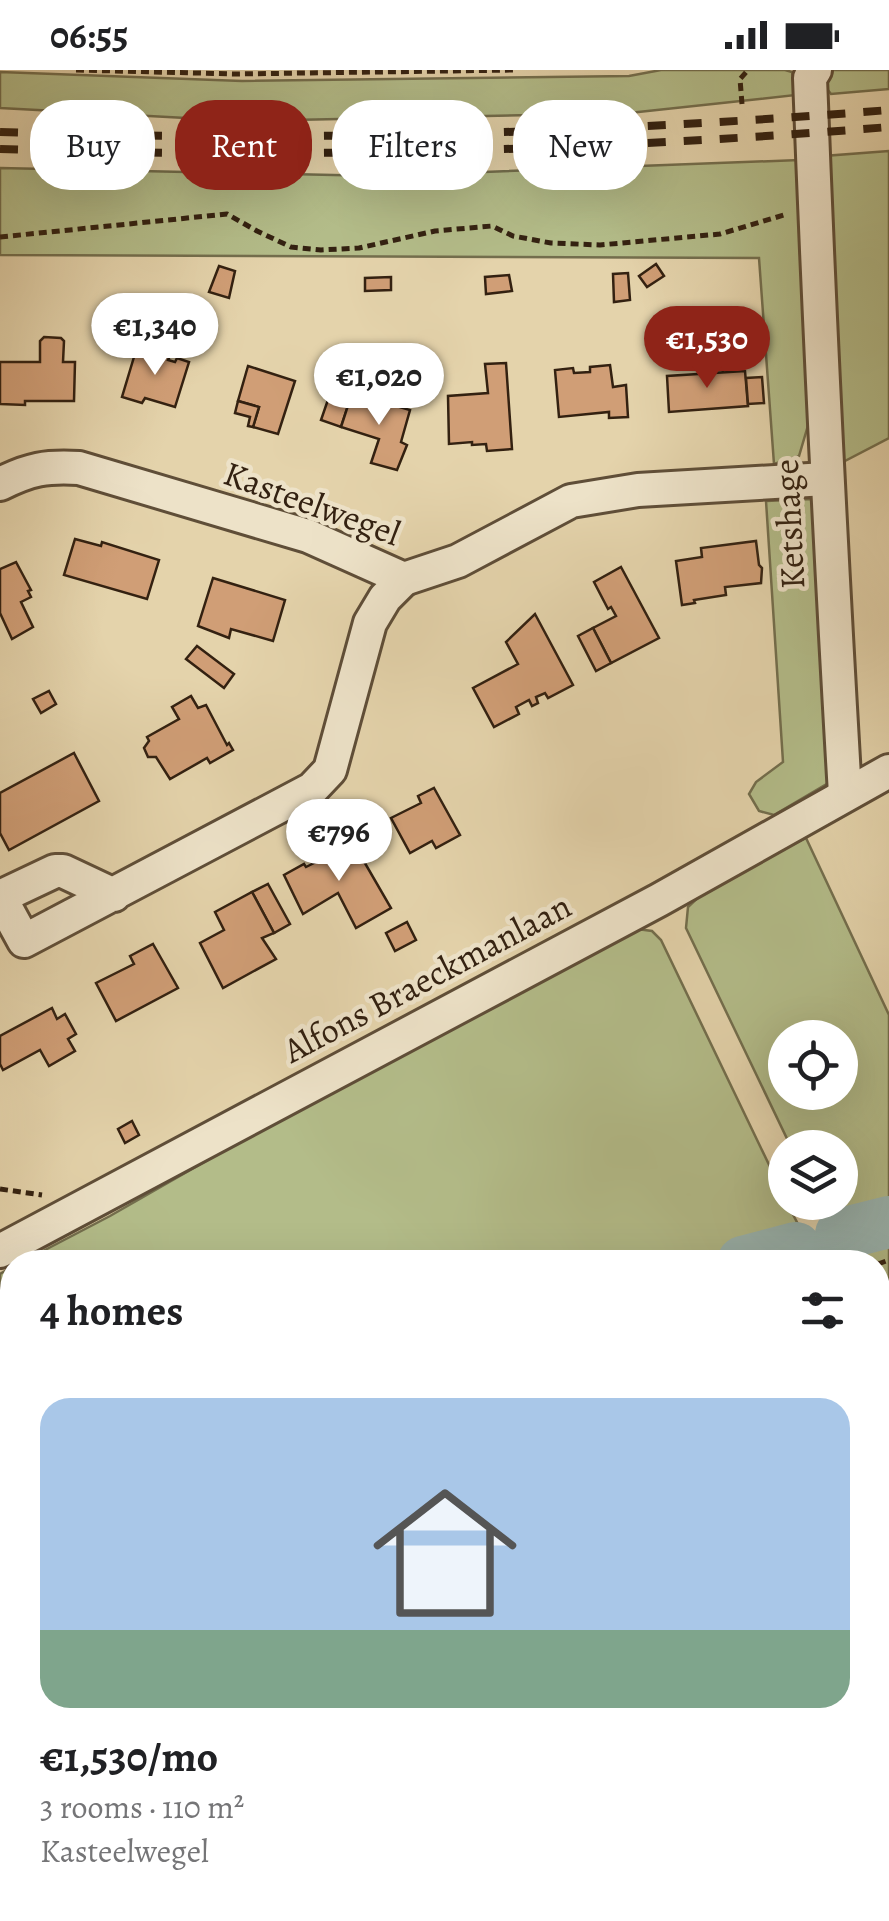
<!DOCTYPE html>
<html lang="en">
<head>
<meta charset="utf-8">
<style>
	body { margin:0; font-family:Alegreya,serif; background:#f2f2f2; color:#202124; height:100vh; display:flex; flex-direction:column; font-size:38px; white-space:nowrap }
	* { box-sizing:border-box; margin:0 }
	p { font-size:32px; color:#757577 }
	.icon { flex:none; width:55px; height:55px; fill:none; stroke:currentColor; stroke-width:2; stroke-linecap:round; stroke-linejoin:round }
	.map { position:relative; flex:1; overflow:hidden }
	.side { position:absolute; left:0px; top:1180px; width:890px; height:672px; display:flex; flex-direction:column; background:#fff; border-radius:40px 40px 0 0; box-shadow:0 10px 40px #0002 }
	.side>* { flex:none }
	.guide { position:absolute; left:30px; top:30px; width:830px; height:90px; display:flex; gap:20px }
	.tools { position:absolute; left:768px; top:950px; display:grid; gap:20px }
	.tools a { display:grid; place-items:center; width:90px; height:90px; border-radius:50%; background:#fff; box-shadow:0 10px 40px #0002; font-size:50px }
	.price { position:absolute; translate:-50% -85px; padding:0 22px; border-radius:35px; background:#fff; color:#222; font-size:32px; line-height:65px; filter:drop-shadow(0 2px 5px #0008) }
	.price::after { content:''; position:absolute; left:50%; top:60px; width:30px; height:22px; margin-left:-15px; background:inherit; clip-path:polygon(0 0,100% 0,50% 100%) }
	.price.on { background:#8f2418; color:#fff }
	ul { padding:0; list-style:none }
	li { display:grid; align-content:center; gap:20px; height:530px; padding:0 40px }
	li+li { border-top:2px solid #e0e0e0 }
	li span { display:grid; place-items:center; height:310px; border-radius:30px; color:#555 }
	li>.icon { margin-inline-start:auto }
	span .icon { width:180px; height:180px; fill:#fffc; stroke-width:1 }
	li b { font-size:42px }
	h2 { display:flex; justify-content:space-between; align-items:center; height:120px; padding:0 40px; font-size:42px }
	.chip { padding:0 35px; border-radius:40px; background:#fff; box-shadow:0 10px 40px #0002; font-size:35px; line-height:90px }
	.chip.on { background:#8f2418; color:#fff }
	.status { display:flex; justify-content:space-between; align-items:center; height:70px; padding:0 50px; background:#fff; direction:ltr }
	.status svg { height:28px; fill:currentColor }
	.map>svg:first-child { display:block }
	.green { fill:#b3bc89; stroke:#736e4d; stroke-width:2.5; fill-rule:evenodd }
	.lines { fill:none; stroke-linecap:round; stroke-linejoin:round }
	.river { stroke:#99b6b3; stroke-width:52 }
	.building { fill:#d09e76; stroke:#332111; stroke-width:2.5 }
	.minor-casing { stroke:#5f4e38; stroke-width:38 }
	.path { stroke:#332111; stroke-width:5; stroke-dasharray:8 5; stroke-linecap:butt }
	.minor { stroke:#ede2c8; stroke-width:32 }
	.rail { stroke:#332111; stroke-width:8; stroke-dasharray:18 18; stroke-linecap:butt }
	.labels { text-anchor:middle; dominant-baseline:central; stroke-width:9; stroke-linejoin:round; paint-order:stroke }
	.street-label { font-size:35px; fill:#332111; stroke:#ede2c8 }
</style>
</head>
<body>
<div class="status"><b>06:55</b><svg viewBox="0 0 49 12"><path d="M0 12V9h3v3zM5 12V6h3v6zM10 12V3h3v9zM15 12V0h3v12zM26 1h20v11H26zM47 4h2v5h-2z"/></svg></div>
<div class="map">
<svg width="889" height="1851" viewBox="0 0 889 1851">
	<rect width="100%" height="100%" fill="#e4d3ab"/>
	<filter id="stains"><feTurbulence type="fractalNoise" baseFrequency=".002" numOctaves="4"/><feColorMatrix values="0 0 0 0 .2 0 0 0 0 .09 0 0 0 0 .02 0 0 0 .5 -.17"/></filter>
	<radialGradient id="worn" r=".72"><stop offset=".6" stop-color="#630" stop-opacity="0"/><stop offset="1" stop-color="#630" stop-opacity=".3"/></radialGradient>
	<g class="green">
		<polygon points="661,0 785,0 792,2 796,25 629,43 242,51 0,38 0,2 242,11 629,6"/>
		<polygon points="828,0 889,0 889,19 831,24 824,15"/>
		<polygon points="889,81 889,368 841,393 824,86"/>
		<polygon points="799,90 814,335 799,386 774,394 759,188 0,185 0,98 379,106"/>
		<polygon points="813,429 830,712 774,745 759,741 749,724 756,712 783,692 766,431"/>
		<path d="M806 768 889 945V1213L878 1209V1192H855L846 1185 817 1133 840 1132V1078L791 1077 686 858 688 837C719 806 766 788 806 768ZM785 968H840V1022H785Z"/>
		<polygon points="637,859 652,861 661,870 785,1128 785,1132 787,1133 814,1185 821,1192 22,1192 110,1146 267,1056"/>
		<polygon points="12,1197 12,1840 468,1840 466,1851 0,1851 0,1204"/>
		<polygon points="878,1238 889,1241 889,1851 840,1851 841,1840 878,1840"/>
	</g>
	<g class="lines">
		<g class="river">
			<polyline points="841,1164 889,1152"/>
			<polyline points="743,1192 796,1178"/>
			<polyline points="0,1450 2,1445 12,1438"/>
			<polyline points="0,1523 5,1555 0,1597"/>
		</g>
	</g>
	<g class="building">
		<polygon points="656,194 664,206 647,217 639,206"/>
		<polygon points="219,196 235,201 229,228 209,222"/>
		<polygon points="628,203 630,230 614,232 613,204"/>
		<polygon points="509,205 512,221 486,224 485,207"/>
		<polygon points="391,207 391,220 365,221 365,208"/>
		<polygon points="44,267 61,268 64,271 63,292 75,292 74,331 25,331 25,335 0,334 0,292 40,292 40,271"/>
		<polygon points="137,277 157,283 155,286 162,288 164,285 170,286 168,290 175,292 177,288 189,292 175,337 145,328 142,333 122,327"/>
		<polygon points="722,290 723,303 701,304 700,292"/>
		<polygon points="506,293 512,379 487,381 486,374 472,375 472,372 449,374 448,326 488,323 485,294"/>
		<polygon points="610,295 613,317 626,315 628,347 609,348 609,342 559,347 555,300 573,298 574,303 590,302 590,297"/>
		<polygon points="248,296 295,311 278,364 253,357 259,337 238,331"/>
		<polygon points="745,301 748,336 669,342 667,306"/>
		<polygon points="762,307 764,333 748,334 746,308"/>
		<polygon points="332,318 352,324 341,357 321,350"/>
		<polygon points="352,323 410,340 401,372 407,375 397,400 371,393 379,369 341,357"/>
		<polygon points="238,331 259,337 253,357 248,356 250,347 235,343"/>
		<polygon points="75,469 101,476 102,472 159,490 147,529 64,505"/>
		<polygon points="756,471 759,495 762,498 761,513 725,517 726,525 694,530 695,533 682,535 676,491 702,487 701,478"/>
		<polygon points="16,492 31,520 28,521 31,527 21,532 33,557 12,569 0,543 0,499"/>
		<polygon points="621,497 659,568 611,593 593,558 616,546 611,537 608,539 594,512"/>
		<polygon points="213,508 285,530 273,571 231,559 229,568 198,556"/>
		<polygon points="535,544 573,615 548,628 545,623 536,627 538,633 532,636 529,630 516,637 519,644 494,657 473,618 518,594 506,572"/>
		<polygon points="593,558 611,593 596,601 578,566"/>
		<polygon points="197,576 234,604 224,618 186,589"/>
		<polygon points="49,621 56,634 41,643 33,629"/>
		<polygon points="191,626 198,638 206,635 227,675 229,673 233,680 210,693 207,688 170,709 156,687 148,687 144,678 149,671 147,667 179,649 172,637"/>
		<polygon points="74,683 99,731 9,780 0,763 0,723"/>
		<polygon points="434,718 460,765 436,778 432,771 410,783 391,748 421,733 418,726"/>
		<polygon points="351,769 391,838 356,858 338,823 303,844 284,805 304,794 306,797 332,784 330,780"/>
		<polygon points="268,814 290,854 274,863 252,822"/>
		<polygon points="252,822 274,863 262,868 276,889 223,918 200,873 224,860 215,842"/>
		<polygon points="407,852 416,870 395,881 386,863"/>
		<polygon points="153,874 178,918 116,951 96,913 134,894 130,886"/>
		<polygon points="52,938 57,949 65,944 76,964 68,969 75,981 49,996 40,980 3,1000 0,994 0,966"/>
		<polygon points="132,1051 139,1065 125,1073 118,1059"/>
	</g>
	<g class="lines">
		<defs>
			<g id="minor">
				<path d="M815 0 810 8C819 247 831 486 845 724"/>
				<path d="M0 414C30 399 46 396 79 398L308 466 404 509 458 491 571 431 638 420 826 409"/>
				<polyline points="114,825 63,801 55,801 0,827 24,871 312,719 330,700 370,553 385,528 404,509"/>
				<polyline points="0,1181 659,830 889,701"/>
			</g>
		</defs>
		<use href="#minor" class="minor-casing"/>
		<g class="path">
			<polyline points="76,0 236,4 514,0"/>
			<polyline points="742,34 740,9 748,0"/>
			<polyline points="0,167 227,144 257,161 291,177 321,180 359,178 435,161 492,156 513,166 551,173 600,175 720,164 784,145"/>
			<polyline points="0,1119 42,1125"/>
			<polyline points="878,1194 889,1190"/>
		</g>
		<use href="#minor" class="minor"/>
		<g class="rail">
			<path d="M0 62C297 72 593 64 889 40"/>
			<path d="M0 79C297 89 593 81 889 57"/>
		</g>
	</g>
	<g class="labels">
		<g class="street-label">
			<text transform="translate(312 433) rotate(20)">Kasteelwegel</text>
			<text transform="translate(789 454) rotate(-93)">Ketshage</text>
			<text transform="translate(427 908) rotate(-28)">Alfons Braeckmanlaan</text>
		</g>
	</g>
	<rect width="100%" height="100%" filter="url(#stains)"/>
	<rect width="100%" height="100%" fill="url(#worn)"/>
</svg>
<div class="tools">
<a><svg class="icon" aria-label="locate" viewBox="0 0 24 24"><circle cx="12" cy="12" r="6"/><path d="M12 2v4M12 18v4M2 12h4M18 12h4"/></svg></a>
<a><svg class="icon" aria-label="layers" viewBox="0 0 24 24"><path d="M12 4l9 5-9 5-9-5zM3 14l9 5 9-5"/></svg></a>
</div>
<b class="price" style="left:155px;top:308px">€1,340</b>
<b class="price on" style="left:707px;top:321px">€1,530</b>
<b class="price" style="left:379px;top:358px">€1,020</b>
<b class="price" style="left:339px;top:814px">€796</b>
<div class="guide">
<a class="chip">Buy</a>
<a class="chip on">Rent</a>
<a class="chip">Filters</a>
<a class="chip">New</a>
</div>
<section class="side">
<h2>4 homes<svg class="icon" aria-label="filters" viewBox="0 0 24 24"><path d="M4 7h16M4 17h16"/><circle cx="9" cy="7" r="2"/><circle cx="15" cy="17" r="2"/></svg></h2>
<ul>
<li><span style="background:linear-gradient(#a9c7e8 75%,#7fa58c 0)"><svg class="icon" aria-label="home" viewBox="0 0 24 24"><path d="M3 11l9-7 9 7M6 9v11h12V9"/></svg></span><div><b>€1,530/mo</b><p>3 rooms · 110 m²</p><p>Kasteelwegel</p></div></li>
</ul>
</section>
</div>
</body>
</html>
